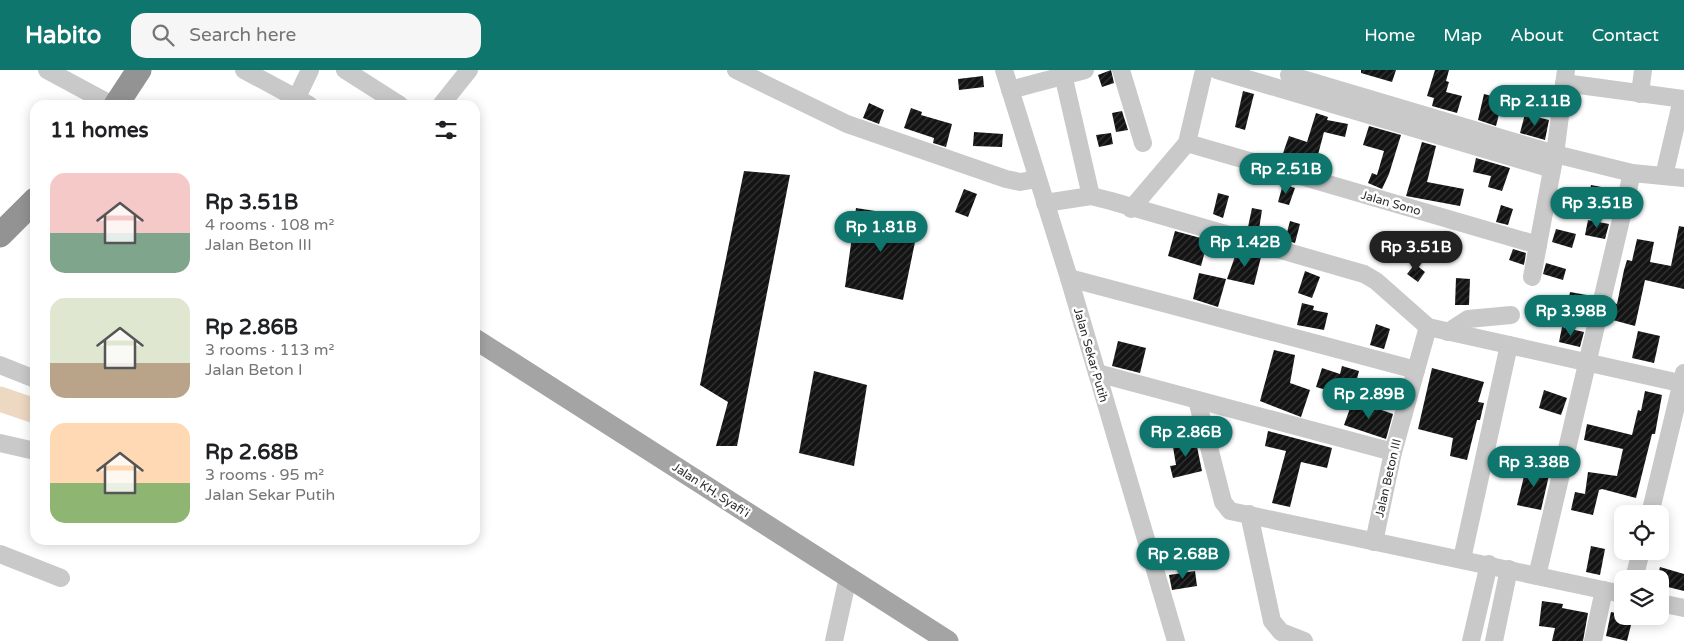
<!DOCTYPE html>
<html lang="en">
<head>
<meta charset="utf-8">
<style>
	body { margin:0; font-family:"Varela Round",sans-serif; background:#f6f6f6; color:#202124; height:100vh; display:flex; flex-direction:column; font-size:19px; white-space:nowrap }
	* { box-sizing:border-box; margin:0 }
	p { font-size:16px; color:#757577 }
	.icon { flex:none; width:28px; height:28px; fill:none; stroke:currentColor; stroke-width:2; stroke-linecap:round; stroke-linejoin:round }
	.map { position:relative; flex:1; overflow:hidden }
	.drawer { position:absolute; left:30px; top:30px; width:450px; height:445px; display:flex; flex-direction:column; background:#fff; border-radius:15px; box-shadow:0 2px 12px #0003 }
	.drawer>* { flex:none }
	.tools { position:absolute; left:1614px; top:435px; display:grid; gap:10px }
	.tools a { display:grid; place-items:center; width:55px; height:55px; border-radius:10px; background:#fff; box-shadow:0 2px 12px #0003; font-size:25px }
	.price { position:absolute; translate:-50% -42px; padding:0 11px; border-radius:18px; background:#0f766e; color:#fff; font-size:16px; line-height:32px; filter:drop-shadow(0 1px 2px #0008) }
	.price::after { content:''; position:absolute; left:50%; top:30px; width:15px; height:11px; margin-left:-8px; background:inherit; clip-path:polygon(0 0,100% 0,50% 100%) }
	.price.current { background:#222; color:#fff }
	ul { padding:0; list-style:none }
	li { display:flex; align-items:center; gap:15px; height:125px; padding:0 20px }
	li span { display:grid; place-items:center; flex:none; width:140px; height:100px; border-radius:15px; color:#555 }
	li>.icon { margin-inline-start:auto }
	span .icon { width:60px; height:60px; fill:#fffc; stroke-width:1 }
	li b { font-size:21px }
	h2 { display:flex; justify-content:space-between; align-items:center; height:60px; padding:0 20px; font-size:21px }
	header { display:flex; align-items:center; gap:30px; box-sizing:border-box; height:70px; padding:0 25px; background:#0f766e; color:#fff }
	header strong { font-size:24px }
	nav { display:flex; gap:28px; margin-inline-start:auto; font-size:18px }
	.search { width:350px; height:45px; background:#f6f6f6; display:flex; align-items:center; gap:12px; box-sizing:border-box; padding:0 18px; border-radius:15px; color:#757577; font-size:19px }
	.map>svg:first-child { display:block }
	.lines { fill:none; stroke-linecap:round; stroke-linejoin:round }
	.river { stroke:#edd8c2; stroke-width:25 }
	.building { fill:url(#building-hatch) }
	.minor { stroke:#c9c9c9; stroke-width:18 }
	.major { stroke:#a4a4a4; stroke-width:21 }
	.highway { stroke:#939393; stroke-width:25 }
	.labels { text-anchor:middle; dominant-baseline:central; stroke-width:5; stroke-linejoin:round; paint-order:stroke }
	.street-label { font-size:12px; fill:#2c2c2c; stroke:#fff }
</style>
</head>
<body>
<header>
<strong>Habito</strong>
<div class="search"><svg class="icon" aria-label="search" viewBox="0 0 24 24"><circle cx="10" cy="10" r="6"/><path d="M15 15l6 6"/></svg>Search here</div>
<nav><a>Home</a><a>Map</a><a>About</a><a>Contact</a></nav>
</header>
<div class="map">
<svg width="1684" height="571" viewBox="0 0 1684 571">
	<defs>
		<pattern id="building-hatch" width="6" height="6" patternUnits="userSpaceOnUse" patternTransform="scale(1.25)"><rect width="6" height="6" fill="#131313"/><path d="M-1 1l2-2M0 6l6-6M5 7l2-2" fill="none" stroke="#363636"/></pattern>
	</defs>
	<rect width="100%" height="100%" fill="#fff"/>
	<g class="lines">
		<polyline class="river" points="0,329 35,341"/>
	</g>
	<g class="building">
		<polygon points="1111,0 1114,13 1102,17 1098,5"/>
		<polygon points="1361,0 1396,0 1392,12 1361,3"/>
		<polygon points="1435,0 1449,0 1446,11 1449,12 1446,22 1462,26 1457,43 1432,36 1434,28 1427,26"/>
		<polygon points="983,6 984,17 959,20 958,9"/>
		<polygon points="1243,21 1254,24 1245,60 1235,57"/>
		<polygon points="1484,24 1503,29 1496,56 1478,50"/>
		<polygon points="869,33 884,40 879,54 863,48"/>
		<polygon points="911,38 922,42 921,45 952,54 946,77 933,73 934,68 904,58"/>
		<polygon points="1122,41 1128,60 1116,62 1112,43"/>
		<polygon points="1316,43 1328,47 1327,50 1348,54 1345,67 1324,62 1315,96 1281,89 1289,66 1307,72"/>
		<polygon points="1525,44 1549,50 1545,70 1520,63"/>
		<polygon points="1369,56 1401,65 1389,104 1382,119 1368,113 1372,103 1377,105 1384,81 1363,75"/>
		<polygon points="974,62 1003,64 1002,77 973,76"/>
		<polygon points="1111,63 1113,74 1099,77 1096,65"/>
		<polygon points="1422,72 1436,76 1427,112 1464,119 1460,136 1406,126"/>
		<polygon points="1476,88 1510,98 1502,121 1488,117 1491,106 1473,102"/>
		<polygon points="744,101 790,105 737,376 716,376 728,332 700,315"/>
		<polygon points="1283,114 1295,118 1289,135 1278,132"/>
		<polygon points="1591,115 1617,120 1614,133 1588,128"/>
		<polygon points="964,119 977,124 968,147 955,142"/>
		<polygon points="1218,123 1229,126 1223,148 1213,144"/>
		<polygon points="1501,135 1513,139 1508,155 1496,152"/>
		<polygon points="856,138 920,148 903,230 845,217"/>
		<polygon points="1252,138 1262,140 1259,159 1248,157"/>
		<polygon points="1588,150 1609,154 1605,169 1585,165"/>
		<polygon points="1290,151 1300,154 1295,173 1285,170"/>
		<polygon points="1679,156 1684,157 1684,219 1645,210 1635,256 1609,249 1613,233 1617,234 1624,200 1627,190 1632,191 1637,169 1654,172 1650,192 1671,196"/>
		<polygon points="1556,159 1576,164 1572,178 1552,172"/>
		<polygon points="1175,161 1208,170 1201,196 1168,186"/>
		<polygon points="1513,179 1526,183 1524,195 1509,190"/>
		<polygon points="1237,181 1261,187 1254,215 1227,209"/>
		<polygon points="1546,193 1566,199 1563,210 1543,204"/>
		<polygon points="1415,194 1425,202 1418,212 1407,204"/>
		<polygon points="1305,201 1320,207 1312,228 1298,223"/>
		<polygon points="1199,203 1226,209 1218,237 1193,229"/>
		<polygon points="1456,208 1470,209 1469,235 1455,235"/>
		<polygon points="1570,222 1592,226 1589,237 1568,232"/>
		<polygon points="1302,233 1314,236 1313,240 1328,243 1324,260 1297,255"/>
		<polygon points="1376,254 1390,259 1384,279 1370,275"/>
		<polygon points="1562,257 1584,262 1580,277 1559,272"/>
		<polygon points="1638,261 1660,266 1654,293 1632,288"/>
		<polygon points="1118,271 1146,278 1140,303 1112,296"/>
		<polygon points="1274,280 1295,285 1290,313 1310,320 1301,347 1260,331"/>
		<polygon points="1342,296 1359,301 1354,320 1332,314 1330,321 1316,317 1322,298 1340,304"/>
		<polygon points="1432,298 1484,312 1478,332 1484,333 1480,350 1477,350 1467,390 1450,386 1453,368 1418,359"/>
		<polygon points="814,301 867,315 854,396 799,383"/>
		<polygon points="1544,320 1567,328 1561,345 1539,338"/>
		<polygon points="1645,321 1662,325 1655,364 1652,364 1636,428 1602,419 1599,420 1593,445 1571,440 1575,422 1585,424 1588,402 1617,406 1623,379 1584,370 1587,354 1632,365 1638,340 1641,341"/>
		<polygon points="1353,330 1393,344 1386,369 1344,355"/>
		<polygon points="1268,361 1332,378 1327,398 1301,392 1290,437 1272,433 1286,381 1265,376"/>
		<polygon points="1195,367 1202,401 1173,408 1170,396 1176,395 1172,371"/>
		<polygon points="1527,394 1550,401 1541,440 1517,435"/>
		<polygon points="1591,476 1605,479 1600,505 1586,502"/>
		<polygon points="1660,497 1684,504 1684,521 1660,515 1660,509 1657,509"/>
		<polygon points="1195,501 1197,516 1172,520 1169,505"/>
		<polygon points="1542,531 1563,534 1562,538 1588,543 1583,571 1552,571 1555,558 1539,556"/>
		<polygon points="1611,542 1633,547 1627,571 1606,566"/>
	</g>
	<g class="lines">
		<g class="minor">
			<polyline points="47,0 112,35"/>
			<polyline points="244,0 309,35"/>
			<polyline points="345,0 400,35"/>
			<polyline points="736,0 847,54 1006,109 1020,112 1037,109"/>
			<polyline points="1004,0 1069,208 1176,571"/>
			<polyline points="1062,0 1091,126"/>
			<polyline points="1121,0 1143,73"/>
			<polyline points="1217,0 1552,99"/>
			<polyline points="1289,5 1555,84 1632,103 1684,108"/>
			<polyline points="1564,13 1684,29"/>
			<polyline points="1010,20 1085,0"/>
			<polyline points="1640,24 1643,0"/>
			<polyline points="297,27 310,0"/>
			<polyline points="441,35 469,0"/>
			<polyline points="1187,73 1538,175"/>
			<polyline points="1664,106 1682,29"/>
			<polyline points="1045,133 1091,126 1111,131 1364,204 1376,211 1428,257 1684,314"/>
			<polyline points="1131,139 1187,73 1204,0"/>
			<polyline points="1532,207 1555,84 1566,0"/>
			<polyline points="1069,208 1416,300"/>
			<polyline points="1448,262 1468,249 1511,245"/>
			<polyline points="0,295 35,309"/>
			<polyline points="1097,303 1393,382"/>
			<polyline points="1197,330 1223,432 1230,441 1622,524"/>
			<polyline points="0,373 35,381"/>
			<polyline points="1249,444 1272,551 1281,562 1304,571"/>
			<polyline points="1650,444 1684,303"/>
			<polyline points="1374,472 1393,382 1428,257"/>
			<polyline points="0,484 61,508"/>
			<polyline points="1462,489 1509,275"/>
			<polyline points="1537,506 1632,103"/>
			<polyline points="1634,509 1641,481"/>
			<polyline points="1660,533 1684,538"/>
			<polyline points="834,571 848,507"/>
			<polyline points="1471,571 1489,494"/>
			<polyline points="1494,571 1509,499"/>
			<polyline points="1593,571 1604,520"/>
		</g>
		<polyline class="major" points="475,269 948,571"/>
		<g class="highway">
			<polyline points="116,35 139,0"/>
			<polyline points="0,165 35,130"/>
		</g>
	</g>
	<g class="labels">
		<g class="street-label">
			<text transform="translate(1391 133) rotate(16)">Jalan Sono</text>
			<text transform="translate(1091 285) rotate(74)">Jalan Sekar Putih</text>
			<text transform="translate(1388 408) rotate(-77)">Jalan Beton III</text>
			<text transform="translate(711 420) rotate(33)">Jalan KH. Syafi'i</text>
		</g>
	</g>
</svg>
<div class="tools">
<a><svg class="icon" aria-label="locate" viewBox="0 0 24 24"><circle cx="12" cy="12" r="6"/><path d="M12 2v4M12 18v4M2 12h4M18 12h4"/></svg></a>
<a><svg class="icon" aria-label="layers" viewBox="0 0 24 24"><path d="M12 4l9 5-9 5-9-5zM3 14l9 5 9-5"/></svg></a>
</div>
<b class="price" style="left:1535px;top:57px">Rp 2.11B</b>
<b class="price" style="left:1286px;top:125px">Rp 2.51B</b>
<b class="price" style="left:1597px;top:159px">Rp 3.51B</b>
<b class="price" style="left:881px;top:183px">Rp 1.81B</b>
<b class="price" style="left:1245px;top:198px">Rp 1.42B</b>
<b class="price current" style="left:1416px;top:203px">Rp 3.51B</b>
<b class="price" style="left:1571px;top:267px">Rp 3.98B</b>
<b class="price" style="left:1369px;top:350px">Rp 2.89B</b>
<b class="price" style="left:1186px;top:388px">Rp 2.86B</b>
<b class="price" style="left:1534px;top:418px">Rp 3.38B</b>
<b class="price" style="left:1183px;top:510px">Rp 2.68B</b>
<section class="drawer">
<h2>11 homes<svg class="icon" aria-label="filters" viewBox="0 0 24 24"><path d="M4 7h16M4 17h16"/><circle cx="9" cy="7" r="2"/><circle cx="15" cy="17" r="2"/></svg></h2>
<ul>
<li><span style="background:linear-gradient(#f6c9c9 60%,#7fa58c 0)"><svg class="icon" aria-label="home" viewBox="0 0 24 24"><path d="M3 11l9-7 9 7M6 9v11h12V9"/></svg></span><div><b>Rp 3.51B</b><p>4 rooms · 108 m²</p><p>Jalan Beton III</p></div></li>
<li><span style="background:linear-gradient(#dfe7d0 65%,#b9a48a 0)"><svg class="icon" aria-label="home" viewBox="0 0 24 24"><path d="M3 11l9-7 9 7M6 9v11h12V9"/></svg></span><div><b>Rp 2.86B</b><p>3 rooms · 113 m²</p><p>Jalan Beton I</p></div></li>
<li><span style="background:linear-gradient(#ffd9b3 60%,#8fb573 0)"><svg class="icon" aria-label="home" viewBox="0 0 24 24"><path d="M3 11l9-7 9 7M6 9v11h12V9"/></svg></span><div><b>Rp 2.68B</b><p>3 rooms · 95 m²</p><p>Jalan Sekar Putih</p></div></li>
</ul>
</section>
</div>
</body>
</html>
